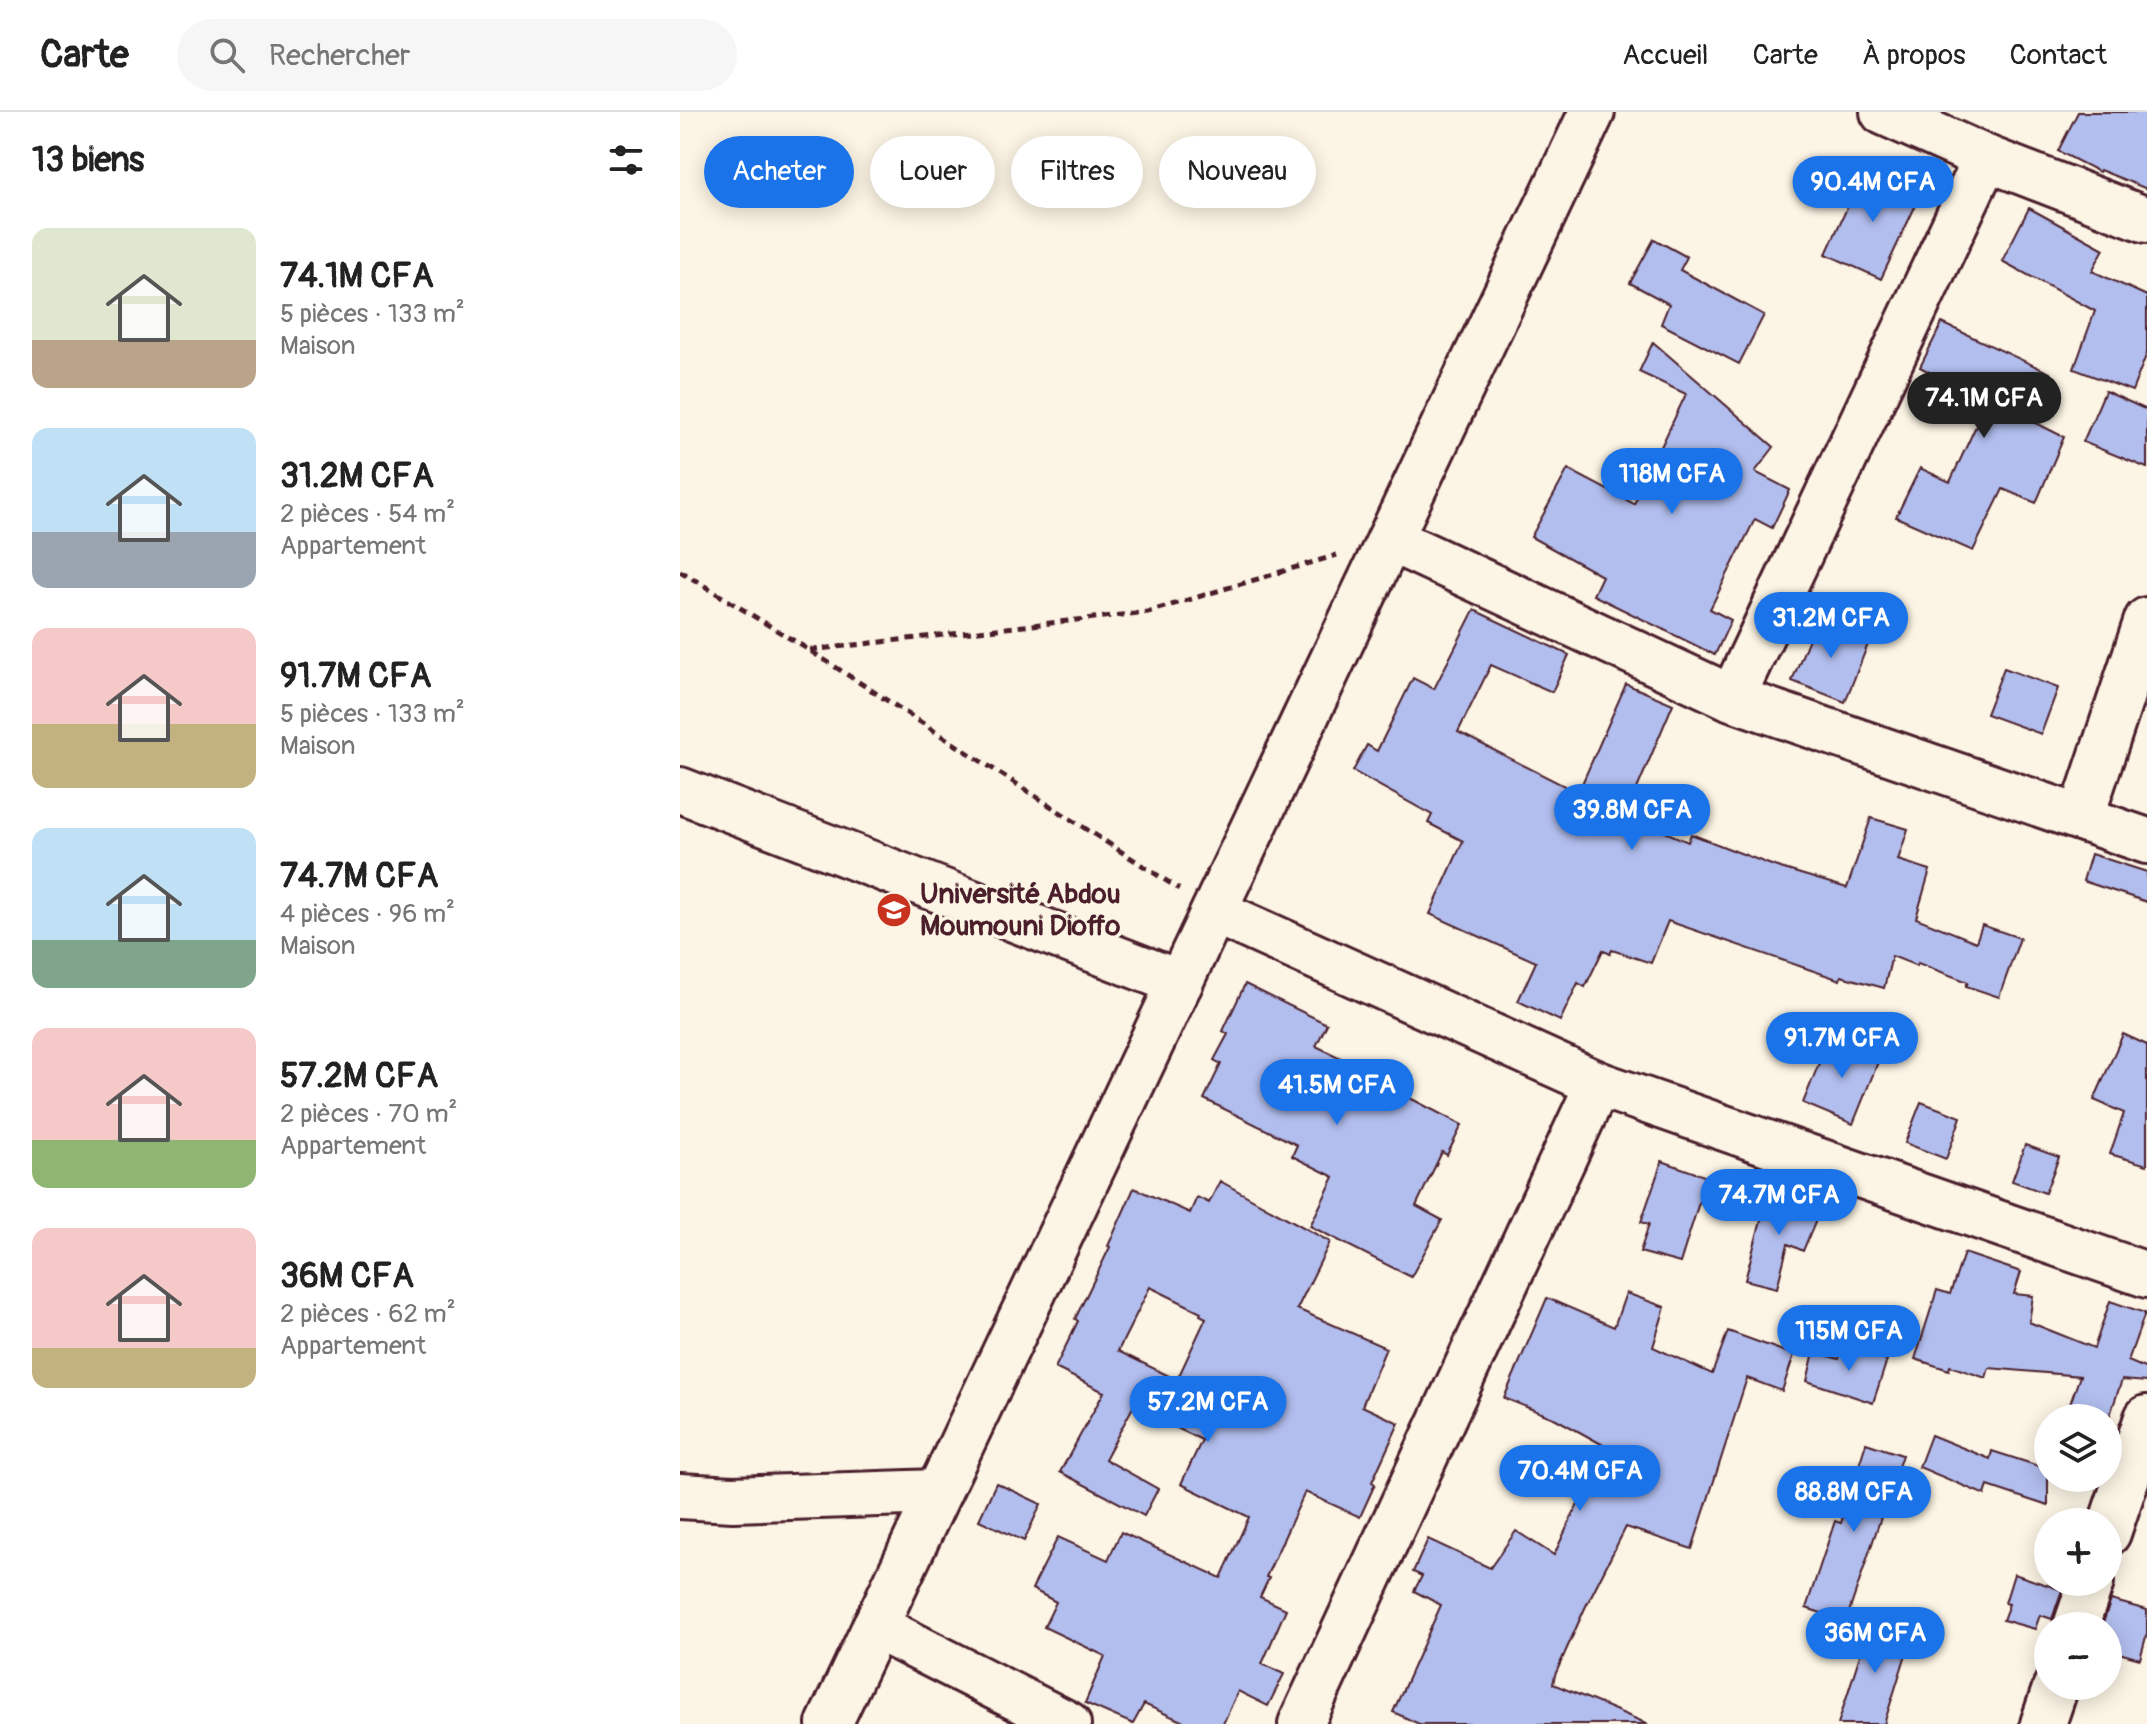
<!DOCTYPE html>
<html lang="fr">
<head>
<meta charset="utf-8">
<style>
	body { margin:0; font-family:Pangolin,sans-serif; background:#f6f6f6; color:#222; height:100vh; display:flex; flex-direction:column; font-size:30px; white-space:nowrap }
	* { box-sizing:border-box; margin:0 }
	p { font-size:26px; color:#767676 }
	.icon { flex:none; width:44px; height:44px; fill:none; stroke:currentColor; stroke-width:2; stroke-linecap:round; stroke-linejoin:round }
	.map { position:relative; flex:1; overflow:hidden }
	.sheet { display:flex; flex-direction:column; background:#fff; width:680px }
	.sheet>* { flex:none }
	.hud { position:absolute; left:24px; top:24px; width:760px; height:72px; display:flex; gap:16px }
	.controls { position:absolute; left:1354px; top:1292px; display:grid; gap:16px }
	.controls a { display:grid; place-items:center; width:88px; height:88px; border-radius:50%; background:#fff; box-shadow:0 4px 20px #0003; font-size:40px }
	.price { position:absolute; translate:-50% -68px; padding:0 18px; border-radius:28px; background:#1a73e8; color:#fff; font-size:26px; line-height:52px; filter:drop-shadow(0 2px 4px #0008) }
	.price::after { content:''; position:absolute; left:50%; top:48px; width:24px; height:18px; margin-left:-12px; background:inherit; clip-path:polygon(0 0,100% 0,50% 100%) }
	.price.on { background:#222; color:#fff }
	ul { padding:0; list-style:none }
	li { display:flex; align-items:center; gap:24px; height:200px; padding:0 32px }
	li span { display:grid; place-items:center; flex:none; width:224px; height:160px; border-radius:16px; color:#555 }
	li>.icon { margin-inline-start:auto }
	span .icon { width:96px; height:96px; fill:#fffc; stroke-width:1 }
	li b { font-size:34px }
	h2 { display:flex; justify-content:space-between; align-items:center; height:96px; padding:0 32px; font-size:34px }
	.pill { padding:0 28px; border-radius:36px; background:#fff; box-shadow:0 4px 20px #0003; font-size:28px; line-height:72px }
	.pill.on { background:#1a73e8; color:#fff }
	header { display:flex; align-items:center; gap:48px; box-sizing:border-box; height:112px; padding:0 40px; background:#fff; border-bottom:2px solid #e0e0e0 }
	header strong { font-size:38px }
	nav { display:flex; gap:44px; margin-inline-start:auto; font-size:28px }
	.search { width:560px; height:72px; background:#f6f6f6; display:flex; align-items:center; gap:20px; box-sizing:border-box; padding:0 28px; border-radius:44px; color:#767676; font-size:30px }
	main { display:flex; flex:1; min-height:0 }
	.map>svg:first-child { display:block }
	.building { fill:#b2beee; stroke:#4a1f2b; stroke-width:2; fill-rule:evenodd }
	.lines { fill:none; stroke-linecap:round; stroke-linejoin:round }
	.minor-casing { stroke:#4a1f2b; stroke-width:50 }
	.path { stroke:#4a1f2b; stroke-width:5; stroke-dasharray:8 6; stroke-linecap:butt }
	.minor { stroke:#fcf5e5; stroke-width:44 }
	.labels { text-anchor:middle; dominant-baseline:central; stroke-width:7; stroke-linejoin:round; paint-order:stroke }
	.poi-label { font-size:28px; font-weight:bold; fill:#4a1f2b; stroke:#fcf5e5; text-anchor:start }
</style>
</head>
<body>
<header>
<strong>Carte</strong>
<div class="search"><svg class="icon" aria-label="search" viewBox="0 0 24 24"><circle cx="10" cy="10" r="6"/><path d="M15 15l6 6"/></svg>Rechercher</div>
<nav><a>Accueil</a><a>Carte</a><a>À propos</a><a>Contact</a></nav>
</header>
<main>
<section class="sheet">
<h2>13 biens<svg class="icon" aria-label="filters" viewBox="0 0 24 24"><path d="M4 7h16M4 17h16"/><circle cx="9" cy="7" r="2"/><circle cx="15" cy="17" r="2"/></svg></h2>
<ul>
<li><span style="background:linear-gradient(#dfe7d0 70%,#b9a48a 0)"><svg class="icon" aria-label="home" viewBox="0 0 24 24"><path d="M3 11l9-7 9 7M6 9v11h12V9"/></svg></span><div><b>74.1M CFA</b><p>5 pièces · 133 m²</p><p>Maison</p></div></li>
<li><span style="background:linear-gradient(#bfe0f5 65%,#9aa5b1 0)"><svg class="icon" aria-label="home" viewBox="0 0 24 24"><path d="M3 11l9-7 9 7M6 9v11h12V9"/></svg></span><div><b>31.2M CFA</b><p>2 pièces · 54 m²</p><p>Appartement</p></div></li>
<li><span style="background:linear-gradient(#f6c9c9 60%,#c2b280 0)"><svg class="icon" aria-label="home" viewBox="0 0 24 24"><path d="M3 11l9-7 9 7M6 9v11h12V9"/></svg></span><div><b>91.7M CFA</b><p>5 pièces · 133 m²</p><p>Maison</p></div></li>
<li><span style="background:linear-gradient(#bfe0f5 70%,#7fa58c 0)"><svg class="icon" aria-label="home" viewBox="0 0 24 24"><path d="M3 11l9-7 9 7M6 9v11h12V9"/></svg></span><div><b>74.7M CFA</b><p>4 pièces · 96 m²</p><p>Maison</p></div></li>
<li><span style="background:linear-gradient(#f6c9c9 70%,#8fb573 0)"><svg class="icon" aria-label="home" viewBox="0 0 24 24"><path d="M3 11l9-7 9 7M6 9v11h12V9"/></svg></span><div><b>57.2M CFA</b><p>2 pièces · 70 m²</p><p>Appartement</p></div></li>
<li><span style="background:linear-gradient(#f6c9c9 75%,#c2b280 0)"><svg class="icon" aria-label="home" viewBox="0 0 24 24"><path d="M3 11l9-7 9 7M6 9v11h12V9"/></svg></span><div><b>36M CFA</b><p>2 pièces · 62 m²</p><p>Appartement</p></div></li>
</ul>
</section>
<div class="map">
<svg width="1467" height="1612" viewBox="0 0 1467 1612">
	<rect width="100%" height="100%" fill="#fcf5e5"/>
	<filter id="ink" filterUnits="userSpaceOnUse"><feTurbulence type="fractalNoise" baseFrequency=".0125" numOctaves="2"/><feDisplacementMap in="SourceGraphic" scale="16" xChannelSelector="R" yChannelSelector="G"/><feConvolveMatrix kernelMatrix="1 2 1 2 8 2 1 2 1" color-interpolation-filters="sRGB"/></filter>
	<g filter="url(#ink)">
		<g class="building">
			<polygon points="1398,0 1467,0 1467,77 1420,58 1419,60 1378,39"/>
			<polygon points="1185,56 1241,82 1201,167 1146,142"/>
			<polygon points="1349,96 1424,137 1412,159 1467,184 1467,241 1452,279 1394,257 1415,199 1322,149"/>
			<polygon points="974,127 1007,145 1000,158 1084,203 1059,252 981,212 989,192 950,171"/>
			<polygon points="1262,211 1370,261 1350,308 1384,325 1356,391 1323,377 1293,439 1216,405 1240,356 1270,370 1301,303 1295,300 1300,288 1240,255"/>
			<polygon points="973,230 1094,335 1075,360 1110,378 1092,416 1075,407 1030,497 1051,508 1035,543 913,483 922,464 851,425 888,357 954,392 1006,282 959,260"/>
			<polygon points="1425,279 1467,298 1467,356 1403,330"/>
			<polygon points="794,498 889,543 872,580 811,553 778,620 898,681 946,572 993,592 946,703 1008,730 1011,722 1094,754 1167,776 1191,706 1228,717 1218,748 1250,758 1236,806 1296,830 1302,813 1340,826 1319,885 1286,874 1288,870 1238,851 1237,854 1212,844 1204,876 1161,864 1160,868 988,809 971,851 932,838 930,842 923,838 905,875 898,871 880,909 838,889 856,850 750,802 783,729 748,711 752,703 673,659 687,633 697,639 733,566 754,577"/>
			<polygon points="1137,506 1190,527 1165,590 1112,569"/>
			<polygon points="1324,556 1378,576 1361,622 1306,602"/>
			<polygon points="1411,742 1467,760 1467,790 1403,769"/>
			<polygon points="565,872 647,912 636,934 689,960 693,953 730,970 724,983 782,1013 767,1043 762,1040 736,1094 762,1108 731,1165 630,1114 654,1065 612,1044 617,1033 524,987 541,952 534,948 548,922 543,919"/>
			<polygon points="1443,922 1467,933 1467,1053 1430,1042 1444,1001 1414,988"/>
			<polygon points="1150,924 1200,945 1173,1012 1123,991"/>
			<polygon points="1241,990 1281,1005 1266,1047 1225,1031"/>
			<polygon points="1345,1033 1379,1045 1365,1081 1332,1069"/>
			<polygon points="982,1049 1027,1065 1000,1151 960,1140 969,1112 961,1110"/>
			<path d="M540 1069 650 1130 617 1197 706 1236 682 1294 719 1311 692 1370 695 1372 680 1405 625 1380 586 1465 589 1466 580 1485 606 1497 582 1552 604 1562 588 1594 558 1579 543 1612H508L464 1592 453 1612 405 1591 425 1544 364 1515 376 1490 352 1477 378 1425 428 1448 441 1420 541 1466 569 1405 501 1372 522 1328 453 1295 425 1347 478 1377 464 1404 380 1360 424 1280 375 1256 398 1209 395 1207 430 1135 428 1134 454 1076 510 1101 517 1085 529 1091ZM470 1175 521 1200 520 1203 526 1206 497 1268 438 1239Z"/>
			<polygon points="1089,1078 1119,1088 1118,1092 1139,1101 1123,1139 1108,1132 1097,1176 1065,1168"/>
			<polygon points="1284,1141 1341,1160 1334,1182 1353,1184 1349,1210 1414,1236 1430,1189 1465,1201 1448,1249 1467,1257 1467,1270 1442,1268 1429,1306 1385,1306 1400,1264 1309,1256 1306,1266 1270,1254 1269,1258 1235,1247 1257,1178 1270,1182"/>
			<polygon points="946,1181 985,1195 973,1235 1032,1262 1048,1219 1114,1243 1102,1279 1067,1266 1012,1437 946,1415 905,1496 875,1563 873,1572 968,1612 739,1612 713,1600 761,1493 734,1479 742,1464 733,1460 748,1427 810,1456 836,1419 874,1443 925,1334 876,1307 824,1286 867,1186 934,1215"/>
			<polygon points="1162,1233 1207,1248 1193,1291 1127,1269 1134,1240 1159,1247"/>
			<polygon points="1251,1323 1310,1347 1312,1339 1368,1357 1368,1394 1308,1374 1305,1383 1239,1355"/>
			<polygon points="1186,1331 1222,1343 1166,1509 1126,1496 1155,1409 1161,1411"/>
			<polygon points="316,1371 361,1392 344,1429 299,1408"/>
			<polygon points="1334,1462 1382,1478 1372,1507 1360,1503 1355,1517 1323,1508 1329,1492 1325,1491"/>
			<polygon points="1431,1488 1467,1498 1467,1521 1460,1547 1428,1538 1428,1514 1422,1514"/>
			<polygon points="1193,1502 1220,1511 1214,1532 1228,1536 1204,1612 1158,1612"/>
		</g>
		<g class="lines">
			<defs>
				<g id="minor">
					<polyline points="1203,0 1306,46 1467,108"/>
					<polyline points="710,427 1052,586 1467,729"/>
					<polyline points="1052,586 1306,46"/>
					<polyline points="0,678 500,871"/>
					<polyline points="1401,706 1467,508"/>
					<polyline points="534,799 918,972 1467,1163"/>
					<polyline points="0,1384 53,1387 258,1380"/>
					<polyline points="1428,1421 1467,1306"/>
					<polyline points="195,1514 388,1612"/>
					<polyline points="1396,1514 1411,1470"/>
					<polyline points="149,1612 912,0"/>
					<polyline points="621,1612 918,972"/>
					<polyline points="1363,1612 1376,1574"/>
				</g>
			</defs>
			<use href="#minor" class="minor-casing"/>
			<g class="path">
				<polyline points="0,459 129,538 499,777"/>
				<polyline points="130,538 468,500 657,443"/>
			</g>
			<use href="#minor" class="minor"/>
		</g>
	</g>
	<defs>
		<symbol id="university-disc" viewBox="-11 -11 22 22"><circle r="9.5" fill="#c8321e" stroke="#fcf5e5"/><path d="M0-5L7-2L0 1L-7-2ZM-4 1L0 2.5L4 1V4Q0 6-4 4Z" fill="#fff"/></symbol>
	</defs>
	<g fill-rule="evenodd">
		<use href="#university-disc" x="194" y="778" width="40" height="40"/>
	</g>
	<g class="labels">
		<g class="poi-label">
			<text x="240" y="782">Université Abdou<tspan x="240" dy="32">Moumouni Dioffo</tspan></text>
		</g>
	</g>
</svg>
<div class="controls">
<a><svg class="icon" aria-label="layers" viewBox="0 0 24 24"><path d="M12 4l9 5-9 5-9-5zM3 14l9 5 9-5"/></svg></a>
<a>+</a>
<a>−</a>
</div>
<b class="price" style="left:1193px;top:112px">90.4M CFA</b>
<b class="price on" style="left:1304px;top:328px">74.1M CFA</b>
<b class="price" style="left:992px;top:404px">118M CFA</b>
<b class="price" style="left:1151px;top:548px">31.2M CFA</b>
<b class="price" style="left:952px;top:740px">39.8M CFA</b>
<b class="price" style="left:1162px;top:968px">91.7M CFA</b>
<b class="price" style="left:657px;top:1015px">41.5M CFA</b>
<b class="price" style="left:1099px;top:1125px">74.7M CFA</b>
<b class="price" style="left:1169px;top:1261px">115M CFA</b>
<b class="price" style="left:528px;top:1332px">57.2M CFA</b>
<b class="price" style="left:900px;top:1401px">70.4M CFA</b>
<b class="price" style="left:1174px;top:1422px">88.8M CFA</b>
<b class="price" style="left:1195px;top:1563px">36M CFA</b>
<div class="hud">
<a class="pill on">Acheter</a>
<a class="pill">Louer</a>
<a class="pill">Filtres</a>
<a class="pill">Nouveau</a>
</div>
</div>
</main>
</body>
</html>
